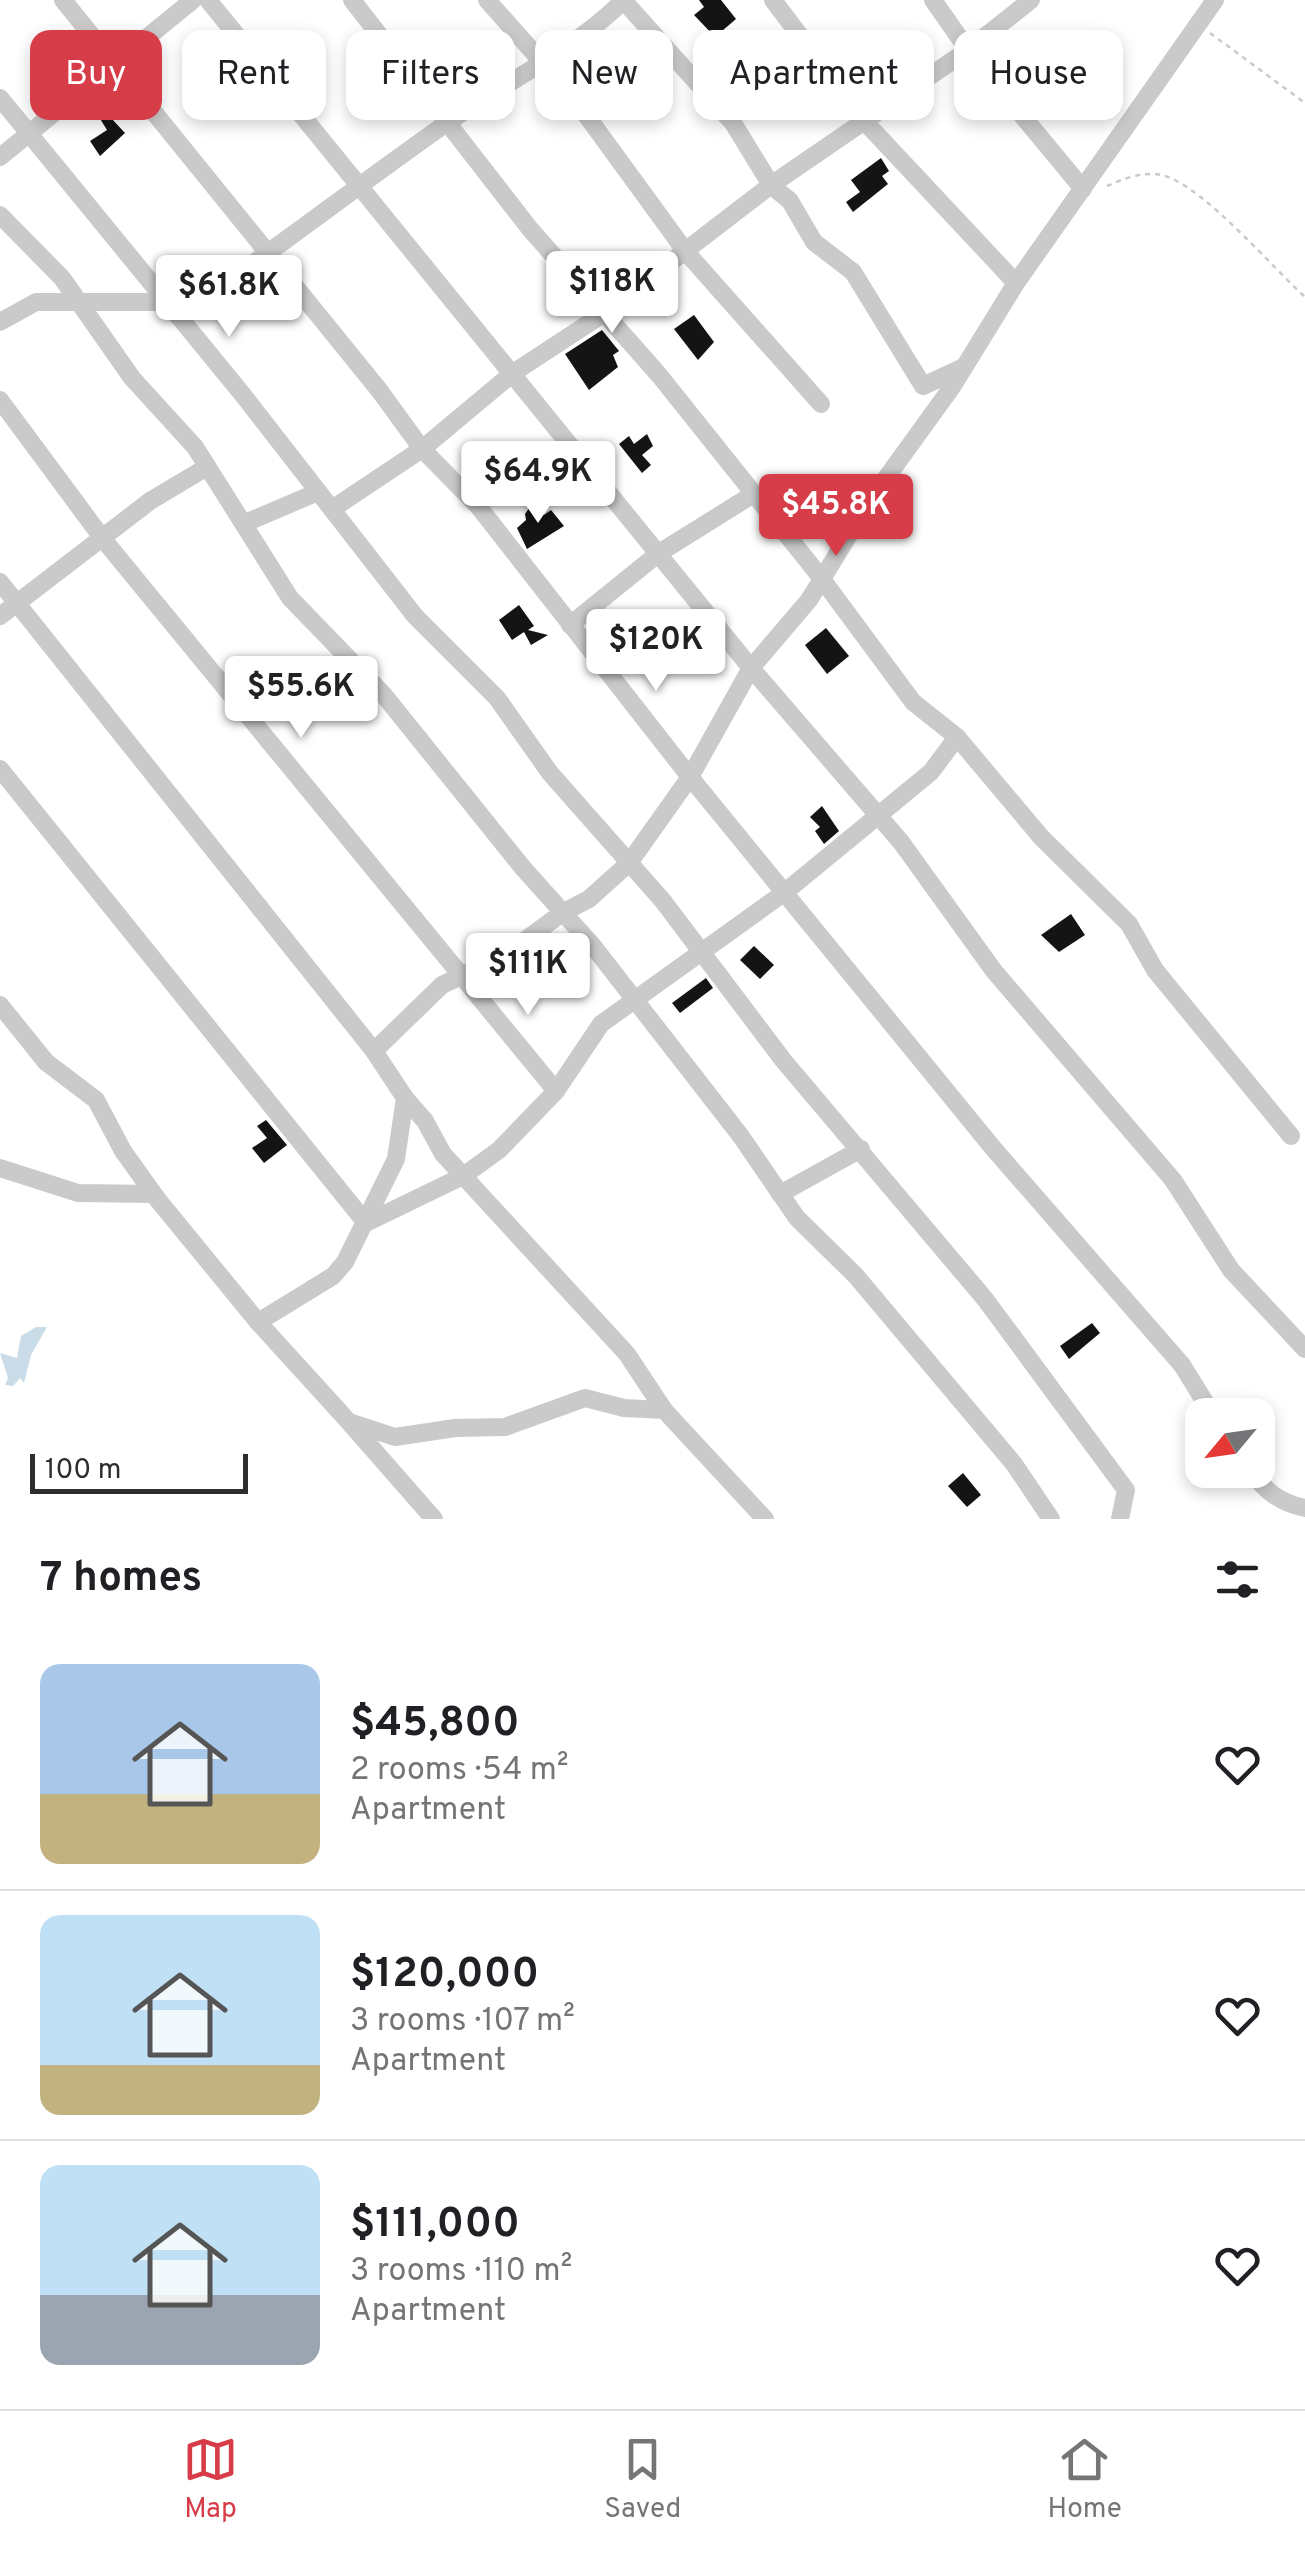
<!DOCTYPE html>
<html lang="en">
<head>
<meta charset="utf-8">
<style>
	body { margin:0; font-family:Overpass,sans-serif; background:#f2f2f2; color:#202124; height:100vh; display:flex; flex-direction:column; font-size:38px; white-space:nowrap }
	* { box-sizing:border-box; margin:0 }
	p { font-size:32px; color:#757577 }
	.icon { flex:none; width:55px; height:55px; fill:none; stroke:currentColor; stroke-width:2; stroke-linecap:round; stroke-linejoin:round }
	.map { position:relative; height:1519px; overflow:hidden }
	.side { display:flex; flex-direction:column; background:#fff; flex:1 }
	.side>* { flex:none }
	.banner { position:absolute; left:30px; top:30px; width:1245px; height:90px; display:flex; gap:20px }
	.needle { width:65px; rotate:241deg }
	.controls { position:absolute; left:1185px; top:1398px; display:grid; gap:20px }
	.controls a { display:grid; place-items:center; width:90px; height:90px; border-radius:20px; background:#fff; box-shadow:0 5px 15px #0003; font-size:50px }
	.scale { position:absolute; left:30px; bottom:25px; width:218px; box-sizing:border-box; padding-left:10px; border:5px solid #2d2d2d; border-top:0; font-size:28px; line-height:35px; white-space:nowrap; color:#2d2d2d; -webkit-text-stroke:8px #fff; paint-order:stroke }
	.price { position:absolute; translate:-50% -85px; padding:0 22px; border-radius:10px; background:#fff; color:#222; font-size:32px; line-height:65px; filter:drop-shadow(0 2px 5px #0008) }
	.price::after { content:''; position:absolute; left:50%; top:60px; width:30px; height:22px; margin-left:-15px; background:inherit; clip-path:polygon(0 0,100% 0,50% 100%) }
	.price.active { background:#d63d48; color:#fff }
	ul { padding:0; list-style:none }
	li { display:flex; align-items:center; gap:30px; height:250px; padding:0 40px }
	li+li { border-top:2px solid #e0e0e0 }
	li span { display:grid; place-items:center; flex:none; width:280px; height:200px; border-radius:20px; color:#555 }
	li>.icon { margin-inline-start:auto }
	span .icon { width:120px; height:120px; fill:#fffc; stroke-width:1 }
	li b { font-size:42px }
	h2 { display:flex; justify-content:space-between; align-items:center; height:120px; padding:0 40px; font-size:42px }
	.tag { padding:0 35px; border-radius:20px; background:#fff; box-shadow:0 5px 15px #0003; font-size:35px; line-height:90px }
	.tag.active { background:#d63d48; color:#fff }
	.menu { display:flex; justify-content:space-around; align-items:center; height:140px; border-top:2px solid #e0e0e0; background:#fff; font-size:28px; color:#757577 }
	.menu a { display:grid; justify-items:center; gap:5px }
	.menu .active { color:#d63d48 }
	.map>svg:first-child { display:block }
	.water { fill:#c9dce8 }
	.building { fill:#141414 }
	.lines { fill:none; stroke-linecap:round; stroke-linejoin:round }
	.path { stroke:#cacaca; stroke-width:2.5; stroke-dasharray:5 5; stroke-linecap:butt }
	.minor { stroke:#cacaca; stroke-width:18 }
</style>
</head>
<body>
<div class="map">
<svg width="1305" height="1519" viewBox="0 0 1305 1519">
	<rect width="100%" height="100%" fill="#fff"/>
	<polygon class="water" points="36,1327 47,1327 31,1355 24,1383 20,1378 13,1386 5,1385 8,1378 0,1353 17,1358 21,1336"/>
	<g class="building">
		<polygon points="699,0 721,0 736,19 715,37 694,15 704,7"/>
		<polygon points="116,86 131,104 112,119 125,133 100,156 90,141 107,130 91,104"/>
		<polygon points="881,158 889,171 882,176 888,184 853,212 846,202 860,192 851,180"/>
		<polygon points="694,315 714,342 698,360 674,329"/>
		<polygon points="602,330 619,351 613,355 618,367 589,390 565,354"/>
		<polygon points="647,434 653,446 642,455 651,465 642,473 619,444 629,436 634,444"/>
		<polygon points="534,501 544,515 551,510 564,526 527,549 517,528 526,520 525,514"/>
		<polygon points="519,605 534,626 528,630 548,635 531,645 524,632 512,640 499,620"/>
		<polygon points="826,628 849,656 827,674 805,645"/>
		<polygon points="822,806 839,831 824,844 815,831 820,827 810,817"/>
		<polygon points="1071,914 1085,935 1059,952 1041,935"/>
		<polygon points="754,946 774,965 760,979 740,960"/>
		<polygon points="706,978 713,988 680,1013 672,1003"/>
		<polygon points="266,1120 287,1145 264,1163 252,1148 267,1138 257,1126"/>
		<polygon points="1092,1323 1100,1333 1069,1359 1060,1346"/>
		<polygon points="963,1473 981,1495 967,1507 948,1486"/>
	</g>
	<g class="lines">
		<g class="path">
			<polyline points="1210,33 1305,103"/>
			<path d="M1107 186C1125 178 1148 169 1168 177 1209 193 1270 265 1305 297"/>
		</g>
		<g class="minor">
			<polyline points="63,0 379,390 422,449 478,506 690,777 993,1148 1182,1365 1213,1415"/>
			<polyline points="208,0 751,668 901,842 994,971 1173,1180 1231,1270 1305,1349"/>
			<polyline points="352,0 530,229 659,375 822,579 913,702 957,737 1041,837 1129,924 1155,970 1291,1136"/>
			<polyline points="487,0 573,97 686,252 821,404"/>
			<polyline points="623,0 733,123 771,185 790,201 814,242 853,272 923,386 964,367"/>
			<polyline points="773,0 866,123 1016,283"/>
			<polyline points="933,0 968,50 1083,189"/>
			<polyline points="0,98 243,395 415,616 497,698 550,773 663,901 783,1060 985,1299 1126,1490 1120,1519"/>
			<polyline points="0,157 193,0"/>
			<polyline points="0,215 62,278 132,378 195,447 290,598 383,694 523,868 593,946 740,1135 797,1218 856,1276 1014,1464 1051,1519"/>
			<path d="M178 316C269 255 354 188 444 125 503 83 572 52 624 0"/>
			<polyline points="0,322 36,302 166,302"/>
			<polyline points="0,400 103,539 556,1091"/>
			<polyline points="332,509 422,449 513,373 603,314 771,185 968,50 1031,0"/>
			<polyline points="245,523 318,492"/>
			<polyline points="0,582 374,1051 405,1098 396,1159 345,1262 333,1276 258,1322"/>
			<polyline points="0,616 150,501 207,467"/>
			<polyline points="570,625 659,553 752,495"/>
			<polyline points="0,769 366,1223 463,1176 499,1150 556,1091 601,1024 785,892 931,772 957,737"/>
			<polyline points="0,1005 46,1062 96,1100 123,1151 158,1200 258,1322 349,1422"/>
			<polyline points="374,1051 442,985 504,956 562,913 589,899 629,863 690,777 751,668 809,600 871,499 952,387 1016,283 1215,0"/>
			<polyline points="405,1098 425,1121 443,1154 627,1354 664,1410"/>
			<polyline points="0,1168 78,1193 153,1194"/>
			<polyline points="780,1194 861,1149"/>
			<path d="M1250 1470C1265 1491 1280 1503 1305 1508"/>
			<polyline points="434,1519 349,1422 395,1437 455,1428 505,1427 585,1398 624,1408 664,1410 765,1519"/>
		</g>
	</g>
</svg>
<div class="controls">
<a><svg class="needle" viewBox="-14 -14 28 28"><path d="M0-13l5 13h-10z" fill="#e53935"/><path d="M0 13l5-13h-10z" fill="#757577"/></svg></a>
</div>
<div class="scale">100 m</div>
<b class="price" style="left:612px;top:336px">$118K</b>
<b class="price" style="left:229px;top:340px">$61.8K</b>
<b class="price" style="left:538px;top:526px">$64.9K</b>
<b class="price active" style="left:836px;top:559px">$45.8K</b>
<b class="price" style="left:656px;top:694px">$120K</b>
<b class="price" style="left:301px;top:741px">$55.6K</b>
<b class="price" style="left:528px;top:1018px">$111K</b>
<div class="banner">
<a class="tag active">Buy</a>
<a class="tag">Rent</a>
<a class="tag">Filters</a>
<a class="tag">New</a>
<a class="tag">Apartment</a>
<a class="tag">House</a>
</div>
</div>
<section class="side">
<h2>7 homes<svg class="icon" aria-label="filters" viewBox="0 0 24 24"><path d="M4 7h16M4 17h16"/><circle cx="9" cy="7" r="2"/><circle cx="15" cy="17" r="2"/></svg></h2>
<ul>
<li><span style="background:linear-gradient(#a9c7e8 65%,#c2b280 0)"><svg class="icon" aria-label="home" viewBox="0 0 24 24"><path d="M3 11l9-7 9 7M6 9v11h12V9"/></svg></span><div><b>$45,800</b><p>2 rooms · 54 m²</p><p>Apartment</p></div><svg class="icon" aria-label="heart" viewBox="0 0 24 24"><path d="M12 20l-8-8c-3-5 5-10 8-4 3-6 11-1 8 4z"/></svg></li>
<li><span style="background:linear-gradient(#bfe0f5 75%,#c2b280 0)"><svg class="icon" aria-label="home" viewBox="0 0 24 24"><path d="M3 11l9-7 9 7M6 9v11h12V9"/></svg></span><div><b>$120,000</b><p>3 rooms · 107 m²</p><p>Apartment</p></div><svg class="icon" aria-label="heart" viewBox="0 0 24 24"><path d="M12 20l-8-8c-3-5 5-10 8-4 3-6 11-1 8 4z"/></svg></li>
<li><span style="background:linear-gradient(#bfe0f5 65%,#9aa5b1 0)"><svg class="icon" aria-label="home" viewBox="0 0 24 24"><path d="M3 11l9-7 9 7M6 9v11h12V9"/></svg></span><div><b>$111,000</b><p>3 rooms · 110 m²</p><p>Apartment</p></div><svg class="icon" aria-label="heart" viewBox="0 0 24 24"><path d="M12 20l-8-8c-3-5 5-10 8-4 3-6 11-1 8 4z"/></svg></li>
</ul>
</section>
<nav class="menu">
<a class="active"><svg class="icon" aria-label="map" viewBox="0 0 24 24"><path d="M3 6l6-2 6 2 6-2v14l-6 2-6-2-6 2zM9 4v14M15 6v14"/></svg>Map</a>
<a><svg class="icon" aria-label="saved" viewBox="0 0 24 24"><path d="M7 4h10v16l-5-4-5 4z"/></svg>Saved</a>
<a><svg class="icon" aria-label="home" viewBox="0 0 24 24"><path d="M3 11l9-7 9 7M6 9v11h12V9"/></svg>Home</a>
</nav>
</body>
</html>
